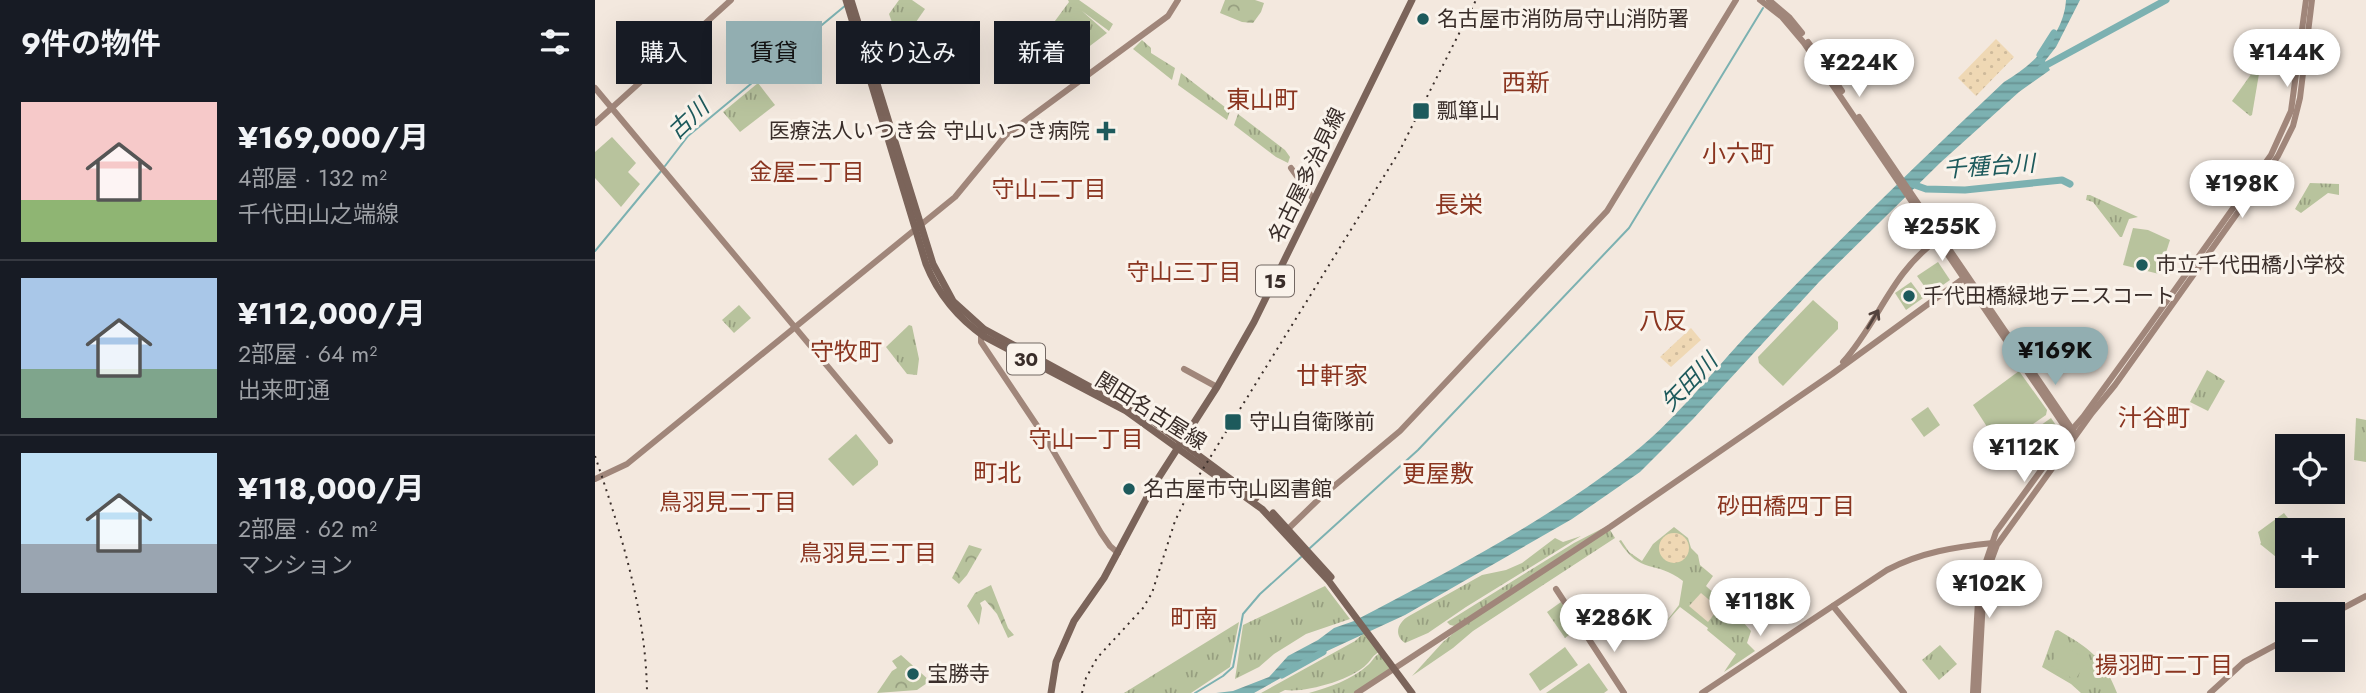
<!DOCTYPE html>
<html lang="ja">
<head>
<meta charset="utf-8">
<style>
	body { margin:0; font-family:Jost,"Noto Sans JP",sans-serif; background:#20242c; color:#f1f3f6; height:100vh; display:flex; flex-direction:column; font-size:26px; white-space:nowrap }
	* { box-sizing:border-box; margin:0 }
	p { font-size:23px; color:#9ea1a6 }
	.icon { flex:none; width:38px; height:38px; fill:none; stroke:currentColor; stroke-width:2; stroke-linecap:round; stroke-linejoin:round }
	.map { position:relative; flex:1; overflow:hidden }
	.sheet { display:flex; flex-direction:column; background:#171b24; width:595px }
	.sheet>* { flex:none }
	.top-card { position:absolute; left:21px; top:21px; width:665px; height:63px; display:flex; gap:14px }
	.fabs { position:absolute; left:1680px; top:434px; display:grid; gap:14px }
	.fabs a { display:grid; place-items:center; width:70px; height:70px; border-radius:0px; background:#171b24; box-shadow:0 7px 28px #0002; font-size:35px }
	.price { position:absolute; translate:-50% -60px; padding:0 16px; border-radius:24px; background:#fff; color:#222; font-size:23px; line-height:46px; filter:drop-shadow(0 2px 4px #0008) }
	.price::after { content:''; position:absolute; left:50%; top:42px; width:21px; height:16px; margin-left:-10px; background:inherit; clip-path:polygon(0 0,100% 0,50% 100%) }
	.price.active { background:#92aeb1; color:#111 }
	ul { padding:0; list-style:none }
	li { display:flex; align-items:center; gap:21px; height:175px; padding:0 21px }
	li+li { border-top:2px solid #363941 }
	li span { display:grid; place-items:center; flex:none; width:196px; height:140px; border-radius:0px; color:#555 }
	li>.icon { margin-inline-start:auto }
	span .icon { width:84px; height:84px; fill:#fffc; stroke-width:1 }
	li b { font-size:30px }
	h2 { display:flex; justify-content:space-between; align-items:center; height:84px; padding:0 21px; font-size:30px }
	.chip { padding:0 24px; border-radius:0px; background:#171b24; box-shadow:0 7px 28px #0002; font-size:24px; line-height:63px }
	.chip.active { background:#92aeb1; color:#111 }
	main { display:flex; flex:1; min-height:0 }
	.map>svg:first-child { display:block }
	.grass { fill:url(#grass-tufts) }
	.forest { fill:url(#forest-crowns) }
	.sand { fill:url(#sand-dots) }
	.pitch { fill:#b8c39d }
	.plaza { fill:#ebd9c5 }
	.water { fill:url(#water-rules) }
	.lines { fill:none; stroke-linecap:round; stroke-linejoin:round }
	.stream { stroke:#7cb1b1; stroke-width:2 }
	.river { stroke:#7cb1b1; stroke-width:7 }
	.secondary { stroke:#a0867a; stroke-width:6 }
	.primary { stroke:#7b645a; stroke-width:7 }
	.rail { stroke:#392d29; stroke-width:2; stroke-dasharray:2 5; stroke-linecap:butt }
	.oneway { stroke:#53433d }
	.poi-dot { fill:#1d5a5c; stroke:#faf3eb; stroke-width:2.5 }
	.labels { text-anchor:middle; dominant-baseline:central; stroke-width:6; stroke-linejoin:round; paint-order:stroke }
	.shield { fill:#faf3eb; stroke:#736863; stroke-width:2 }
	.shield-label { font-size:19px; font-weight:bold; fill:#392d29 }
	.poi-label { font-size:21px; fill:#392d29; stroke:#faf3eb; text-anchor:start }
	.street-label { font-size:21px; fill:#392d29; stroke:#faf3eb }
	.water-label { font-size:23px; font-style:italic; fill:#1d5a5c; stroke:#faf3eb }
	.neighbourhood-label { font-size:23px; fill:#8a3520; stroke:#faf3eb }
	.quarter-label { font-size:24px; fill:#8a3520; stroke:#faf3eb }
</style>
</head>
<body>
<main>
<section class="sheet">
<h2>9件の物件<svg class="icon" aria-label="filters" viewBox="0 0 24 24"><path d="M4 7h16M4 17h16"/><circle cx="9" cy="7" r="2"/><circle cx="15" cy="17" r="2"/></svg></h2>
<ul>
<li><span style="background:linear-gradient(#f6c9c9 70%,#8fb573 0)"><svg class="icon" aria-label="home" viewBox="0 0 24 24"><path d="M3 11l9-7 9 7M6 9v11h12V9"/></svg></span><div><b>¥169,000/月</b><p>4部屋 · 132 m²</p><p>千代田山之端線</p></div></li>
<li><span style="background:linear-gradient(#a9c7e8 65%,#7fa58c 0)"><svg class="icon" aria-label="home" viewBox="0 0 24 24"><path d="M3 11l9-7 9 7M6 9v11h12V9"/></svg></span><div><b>¥112,000/月</b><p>2部屋 · 64 m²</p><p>出来町通</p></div></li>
<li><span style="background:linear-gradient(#bfe0f5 65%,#9aa5b1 0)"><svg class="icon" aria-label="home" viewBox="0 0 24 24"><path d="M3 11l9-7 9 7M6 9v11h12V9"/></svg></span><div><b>¥118,000/月</b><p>2部屋 · 62 m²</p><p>マンション</p></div></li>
</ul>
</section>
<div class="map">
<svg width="1771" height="693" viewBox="0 0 1771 693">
	<defs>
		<pattern id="grass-tufts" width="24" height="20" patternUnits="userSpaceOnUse" patternTransform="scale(1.75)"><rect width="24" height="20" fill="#b8c39d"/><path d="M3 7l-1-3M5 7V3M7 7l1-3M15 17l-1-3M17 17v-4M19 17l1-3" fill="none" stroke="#979f80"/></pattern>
		<pattern id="forest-crowns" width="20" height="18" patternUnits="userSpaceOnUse" patternTransform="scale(1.75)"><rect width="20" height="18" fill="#b8c39d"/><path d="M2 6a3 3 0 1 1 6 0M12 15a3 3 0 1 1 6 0" fill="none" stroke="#979f80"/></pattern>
		<pattern id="sand-dots" width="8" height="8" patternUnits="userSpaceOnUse" patternTransform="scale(1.75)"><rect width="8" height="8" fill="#efd8b4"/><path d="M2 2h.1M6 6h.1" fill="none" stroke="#ceba9b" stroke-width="1.8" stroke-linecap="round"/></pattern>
		<pattern id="water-rules" width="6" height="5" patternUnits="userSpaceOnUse" patternTransform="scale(1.75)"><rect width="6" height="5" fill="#7cb1b1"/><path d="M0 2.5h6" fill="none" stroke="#679090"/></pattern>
	</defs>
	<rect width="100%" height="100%" fill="#f3e8de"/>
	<g class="grass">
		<polygon points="304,0 317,0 330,9 305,45 294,14"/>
		<polygon points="473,0 484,0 518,24 514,31 487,11 512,33 479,58 441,64 439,61 461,35 454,29 474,2"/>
		<polygon points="547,40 556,48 556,53 580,68 577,80 538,49"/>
		<polygon points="1662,66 1665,68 1657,115 1655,116 1637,101"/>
		<polygon points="586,73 635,111 632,120 583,85"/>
		<polygon points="163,83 180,105 145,132 128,112"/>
		<polygon points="643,114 690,150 695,157 693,163 681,157 639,125"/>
		<polygon points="1715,183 1744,184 1744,195 1733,193 1706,213 1700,209"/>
		<polygon points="1492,195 1495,195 1543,217 1534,219 1527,237 1525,237 1498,202 1491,200"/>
		<polygon points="144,305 156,318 139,333 127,320"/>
		<polygon points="314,325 317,326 324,359 322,375 312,374 291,347"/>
		<polygon points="1612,370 1630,381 1613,411 1595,402"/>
		<polygon points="1761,418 1771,420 1771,462 1759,460"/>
		<polygon points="1012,526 860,626 855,625 852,622 979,543"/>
		<path d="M1079 527 1093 538 1096 548 1103 555 1105 565 1118 576 1111 586 1139 612 1156 631 1152 643 1160 651 1129 672 1141 654 1112 630 1113 628 1085 607 1067 627 1084 605 1088 581C1060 559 1046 576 1024 541L1026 540 1034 552 1047 561 1058 544Z"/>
		<polygon points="1015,530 1020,538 878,631 858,648 817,676 848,642 875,619"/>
		<path d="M986 536 871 607 833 633 810 643C798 635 803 622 814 616L887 575 911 570 927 563 960 538 968 542Z"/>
		<polygon points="730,586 755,619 711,634 679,654 664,667 640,679 648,625"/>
		<polygon points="966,602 983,628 970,638 952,612"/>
		<polygon points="644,622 635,667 596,693 529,693"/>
		<path d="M1463 630C1495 649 1508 657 1522 693H1486L1476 684 1447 667 1460 631Z"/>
		<path d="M769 633 784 652C778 655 777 659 772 664 757 680 710 693 690 690L684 693H666L760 641Z"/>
		<polygon points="1345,645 1362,664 1344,680 1327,660"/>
		<path d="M785 653 796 668 759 693H714C734 687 757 680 773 665 778 661 778 657 785 653Z"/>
	</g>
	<g class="forest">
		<polygon points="630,0 660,0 669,3 666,12 658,23 647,22 625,13"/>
		<polygon points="374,545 387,549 372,575 364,584 357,578"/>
		<polygon points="396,585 413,628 419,635 413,638 402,614 390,600 385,603 387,608 384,625 372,606 380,593"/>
		<polygon points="306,655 335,681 322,690 282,693 297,671 302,668 297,661"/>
	</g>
	<g class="sand">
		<polygon points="1401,39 1419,57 1381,96 1363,78"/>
		<polygon points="1096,328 1106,340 1076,367 1065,357"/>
		<circle cx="1079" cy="548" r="15"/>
	</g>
	<g class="pitch">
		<polygon points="17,137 41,163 33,172 45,184 26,207 0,178 0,152"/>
		<polygon points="1538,228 1553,230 1575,240 1564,274 1528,265"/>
		<polygon points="1343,262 1355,280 1335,294 1322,276"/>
		<polygon points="1316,282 1328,298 1311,310 1300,293"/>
		<polygon points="1218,300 1243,322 1243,329 1188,386 1164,363 1163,357"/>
		<polygon points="1424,371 1452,410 1451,415 1405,447 1378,405"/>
		<polygon points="1333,407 1345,425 1329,437 1316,419"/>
		<polygon points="1456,418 1465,431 1449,445 1439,430"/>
		<polygon points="261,434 283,461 283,465 258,486 233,459"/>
		<polygon points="1689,513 1696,522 1695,526 1697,530 1692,530 1692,557 1686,561 1665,544 1666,543 1663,532"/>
		<polygon points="1467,645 1493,660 1480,680 1455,665"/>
		<polygon points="970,647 983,665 945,691 934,674"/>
		<polygon points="994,663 1013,690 1009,693 951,693"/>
	</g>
	<polygon class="plaza" points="1106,593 1124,608 1113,622 1094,606"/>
	<path class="water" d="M1471 0H1485L1461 47 1450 61 1455 70 1424 92 1346 162 1224 282 1098 419 1045 472 977 519 810 615 704 664 684 679 659 693H621L638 691 674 677 693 656 723 640 739 628 759 621C851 573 944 525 1027 462 1081 422 1121 366 1167 319 1246 238 1327 159 1409 82 1437 66 1469 36 1471 0Z"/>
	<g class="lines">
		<g class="stream">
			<polyline points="70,166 93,136 251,5"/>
			<polyline points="0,251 67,170"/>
			<polyline points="715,548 823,450 1034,228 1168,8"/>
			<polyline points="600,693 628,676 638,667 648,614 665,594 706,557"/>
		</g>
		<g class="river">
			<polyline points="1445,55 1459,33"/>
			<polyline points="1446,68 1571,0"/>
			<polyline points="1317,184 1331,189 1370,190 1467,180 1475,184"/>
			<polyline points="687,675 728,652"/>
		</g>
		<g class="secondary">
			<polyline points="1165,0 1187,17 1209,43 1476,436"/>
			<polyline points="1174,0 1194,17 1207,33"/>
			<polyline points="1213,42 1247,91"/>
			<polyline points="0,88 295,441"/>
			<polyline points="1264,117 1479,432"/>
			<polyline points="0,123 136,0"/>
			<polyline points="696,168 719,200"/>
			<polyline points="386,334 386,342 453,442 506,533 515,546 523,553"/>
			<path d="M1248 362C1284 322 1296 273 1342 240"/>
			<polyline points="589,369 622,387"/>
			<polyline points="0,479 32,464 360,197 411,135 573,16 583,0"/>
			<polyline points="691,531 726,497 805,431 1012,211 1141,0"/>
			<polyline points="961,589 1029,693"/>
			<polyline points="1238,606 1309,693"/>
			<polyline points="1737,614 1771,596"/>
			<polyline points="762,693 1015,527 1237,374 1369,278"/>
			<path d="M1107 693 1292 570C1326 552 1360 547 1398 543"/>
			<polyline points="1378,693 1384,582 1401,532 1468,440 1488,417 1549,333 1676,155 1696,111 1711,0"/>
			<polyline points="1383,693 1389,580 1402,545 1497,413 1520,385 1683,156 1698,126 1705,98 1717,0"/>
			<polyline points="1615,693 1649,662 1692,639"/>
		</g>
		<g class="primary">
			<path d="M251 0 331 264C343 294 364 319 390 337L531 411 667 509 733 580 817 693"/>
			<polyline points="256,0 338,264 358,301 389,329 556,420 661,498"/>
			<polyline points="678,513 736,577"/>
			<polyline points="456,693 461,662 479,621 509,578 557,488 622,387 659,322 817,0"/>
		</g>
		<g class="rail">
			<path d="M0 456C26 533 51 611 52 693"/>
			<polyline points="487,693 491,678 502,658 548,608 557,593 580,521 595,490 804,152 881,0"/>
		</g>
	</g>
	<defs><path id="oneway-shaft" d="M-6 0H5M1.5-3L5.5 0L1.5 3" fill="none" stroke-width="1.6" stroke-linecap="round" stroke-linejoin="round" transform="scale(1.75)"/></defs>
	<use class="oneway" href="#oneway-shaft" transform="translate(1278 319) rotate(-59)"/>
	<g class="poi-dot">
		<circle cx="828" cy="19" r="7"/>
		<rect x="817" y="102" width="18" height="18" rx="3.5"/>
		<path d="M507.5 120.5h7v7h7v7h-7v7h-7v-7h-7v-7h7z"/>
		<circle cx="1547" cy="265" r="7"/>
		<circle cx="1314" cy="296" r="7"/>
		<rect x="629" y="413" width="18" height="18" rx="3.5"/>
		<circle cx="534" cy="489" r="7"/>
		<circle cx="318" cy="674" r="7"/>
	</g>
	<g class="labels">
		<g class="shield">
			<rect x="661" y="265.5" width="38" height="31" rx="5"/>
			<rect x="412" y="343.5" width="38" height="31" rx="5"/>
		</g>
		<g class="shield-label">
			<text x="680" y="281">15</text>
			<text x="431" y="359">30</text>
		</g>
		<g class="poi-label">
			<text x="842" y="19">名古屋市消防局守山消防署</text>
			<text x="842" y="111">瓢箪山</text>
			<text x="495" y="131" text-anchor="end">医療法人いつき会 守山いつき病院</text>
			<text x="1561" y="265">市立千代田橋小学校</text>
			<text x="1328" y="296">千代田橋緑地テニスコート</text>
			<text x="654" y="422">守山自衛隊前</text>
			<text x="548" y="489">名古屋市守山図書館</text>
			<text x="332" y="674">宝勝寺</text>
		</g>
		<g class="street-label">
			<text transform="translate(712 175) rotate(-64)">名古屋多治見線</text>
			<text transform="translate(556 411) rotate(32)">関田名古屋線</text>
		</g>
		<g class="water-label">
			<text transform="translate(93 119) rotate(-43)">古川</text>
			<text transform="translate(1394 166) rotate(-4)">千種台川</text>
			<text transform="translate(1094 382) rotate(-46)">矢田川</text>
		</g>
		<g class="neighbourhood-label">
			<text x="212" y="172">金屋二丁目</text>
			<text x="454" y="189">守山二丁目</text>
			<text x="589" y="272">守山三丁目</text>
			<text x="491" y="439">守山一丁目</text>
			<text x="133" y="502">鳥羽見二丁目</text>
			<text x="1191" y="506">砂田橋四丁目</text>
			<text x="273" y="553">鳥羽見三丁目</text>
			<text x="1569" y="665">揚羽町二丁目</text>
		</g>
		<g class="quarter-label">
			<text x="931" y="82">西新</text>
			<text x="667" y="99">東山町</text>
			<text x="1143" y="153">小六町</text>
			<text x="864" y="204">長栄</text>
			<text x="1068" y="320">八反</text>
			<text x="251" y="351">守牧町</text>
			<text x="737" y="375">廿軒家</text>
			<text x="1559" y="417">汁谷町</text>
			<text x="402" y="472">町北</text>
			<text x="843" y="473">更屋敷</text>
			<text x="599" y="618">町南</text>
		</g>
	</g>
</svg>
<div class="fabs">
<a><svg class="icon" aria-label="locate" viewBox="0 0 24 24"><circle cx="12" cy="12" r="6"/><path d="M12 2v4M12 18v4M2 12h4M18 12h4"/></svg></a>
<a>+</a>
<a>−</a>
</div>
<b class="price" style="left:1692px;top:89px">¥144K</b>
<b class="price" style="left:1264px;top:99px">¥224K</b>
<b class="price" style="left:1647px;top:220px">¥198K</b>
<b class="price" style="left:1347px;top:263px">¥255K</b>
<b class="price active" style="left:1460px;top:387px">¥169K</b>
<b class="price" style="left:1429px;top:484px">¥112K</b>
<b class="price" style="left:1394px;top:620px">¥102K</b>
<b class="price" style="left:1165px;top:638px">¥118K</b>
<b class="price" style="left:1019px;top:654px">¥286K</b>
<div class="top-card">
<a class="chip">購入</a>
<a class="chip active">賃貸</a>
<a class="chip">絞り込み</a>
<a class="chip">新着</a>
</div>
</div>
</main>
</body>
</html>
